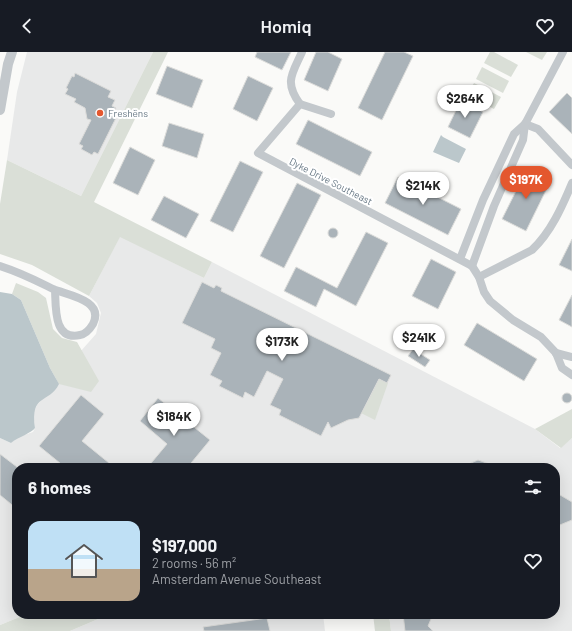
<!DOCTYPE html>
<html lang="en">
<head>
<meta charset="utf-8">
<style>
	body { margin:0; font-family:Barlow,sans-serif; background:#242831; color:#f1f3f6; height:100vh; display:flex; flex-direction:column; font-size:15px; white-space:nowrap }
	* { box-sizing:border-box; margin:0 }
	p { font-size:13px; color:#9ea1a6 }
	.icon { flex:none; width:22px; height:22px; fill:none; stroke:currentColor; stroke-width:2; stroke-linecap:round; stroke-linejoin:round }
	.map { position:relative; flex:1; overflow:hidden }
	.drawer { position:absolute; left:12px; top:411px; width:548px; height:156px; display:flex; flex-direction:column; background:#171b24; border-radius:16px; box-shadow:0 4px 16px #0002 }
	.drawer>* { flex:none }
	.price { position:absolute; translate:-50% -34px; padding:0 9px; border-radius:14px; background:#fff; color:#222; font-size:13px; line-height:26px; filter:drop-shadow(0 1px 2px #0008) }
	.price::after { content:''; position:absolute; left:50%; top:24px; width:12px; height:9px; margin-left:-6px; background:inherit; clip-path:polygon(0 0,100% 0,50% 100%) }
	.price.on { background:#e4572e; color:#fff }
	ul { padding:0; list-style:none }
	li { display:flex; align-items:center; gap:12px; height:100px; padding:0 16px }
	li+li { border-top:1px solid #363941 }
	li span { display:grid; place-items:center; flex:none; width:112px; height:80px; border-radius:12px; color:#555 }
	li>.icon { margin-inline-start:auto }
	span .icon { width:48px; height:48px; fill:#fffc; stroke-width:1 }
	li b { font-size:17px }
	h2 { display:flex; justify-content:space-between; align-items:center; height:48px; padding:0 16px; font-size:17px }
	header { display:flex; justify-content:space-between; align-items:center; height:52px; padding:0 16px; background:#171b24; font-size:18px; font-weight:600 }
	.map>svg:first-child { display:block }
	.built { fill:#e8e9e9 }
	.green { fill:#dadfd7 }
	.water { fill:#bbc7cb }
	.building { fill:#aab3b9; stroke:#dcdcda }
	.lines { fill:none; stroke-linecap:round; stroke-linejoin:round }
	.minor { stroke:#c3c8cc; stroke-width:8 }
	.tertiary { stroke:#c3c8cc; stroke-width:10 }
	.poi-dot { fill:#e4572e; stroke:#fff; stroke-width:1.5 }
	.labels { text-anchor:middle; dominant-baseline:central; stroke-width:4; stroke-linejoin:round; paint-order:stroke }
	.poi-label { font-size:10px; fill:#657683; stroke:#fff; text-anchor:start }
	.street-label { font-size:10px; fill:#657683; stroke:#fff }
</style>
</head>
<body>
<header><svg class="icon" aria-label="back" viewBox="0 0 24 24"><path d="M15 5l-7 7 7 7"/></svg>Homiq<svg class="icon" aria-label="heart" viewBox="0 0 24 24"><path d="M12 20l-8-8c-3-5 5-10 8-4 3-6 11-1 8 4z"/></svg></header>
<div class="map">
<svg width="572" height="579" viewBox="0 0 572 579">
	<rect width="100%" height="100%" fill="#fafaf8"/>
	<g class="built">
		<polygon points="27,0 153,0 81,144 7,108 17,40"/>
		<polygon points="120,184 204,226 212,210 535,377 560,396 572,386 572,579 391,579 389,562 555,562 555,416 17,416 17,562 27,562 0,573 0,386 11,391 18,385 33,380 35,376 33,362 37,353 44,345 52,340 57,326 96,282 101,261 97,251 89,244"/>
		<polygon points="110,562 323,562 325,579 70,579"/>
	</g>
	<g class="green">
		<polygon points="153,0 168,0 94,150 212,210 204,226 120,185 89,244 32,213 0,202 0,152 7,108 81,144"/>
		<polygon points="490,0 494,0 518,13 511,25 484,11"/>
		<polygon points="526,0 547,0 542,8"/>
		<polygon points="482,15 509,29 503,41 476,27"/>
		<polygon points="474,31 501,45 494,57 467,43"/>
		<polygon points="16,231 38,240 46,246 53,277 62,286 77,290 99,329 91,340 59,332 50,316 21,248 12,242"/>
		<polygon points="379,327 388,331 375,368 361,361"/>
		<polygon points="572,357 572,386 561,396 535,377"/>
		<polygon points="27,562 110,562 70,579 0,579 0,573"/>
		<polygon points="373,562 389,562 391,579 375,579"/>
	</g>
	<g class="water">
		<polygon points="441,83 443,85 466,97 459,111 433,100"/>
		<path d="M0 240 12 242 21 248 50 316 59 332C49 352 30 341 35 376 32 381 18 385 11 391L0 386Z"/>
	</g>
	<g class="building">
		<polygon points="257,0 291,0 282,18 255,5"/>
		<polygon points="316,0 328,0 342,7 328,39 304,28"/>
		<polygon points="385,0 404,0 413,4 382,68 358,56"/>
		<polygon points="167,14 203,28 192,56 156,42"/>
		<polygon points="75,21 111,39 108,45 115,48 112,54 116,56 113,62 117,64 98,102 94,100 92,103 81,97 83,94 79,92 91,68 87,67 85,56 74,50 76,47 65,42 68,37 66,36 72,24 74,25"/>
		<polygon points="248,24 273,36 257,69 233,57"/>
		<polygon points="567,41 572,46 572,82 549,60"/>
		<polygon points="461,48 483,60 470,86 448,75"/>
		<polygon points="308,68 372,100 360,124 296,92"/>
		<polygon points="169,71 204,82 197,106 162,94"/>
		<polygon points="130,95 155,108 138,143 113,131"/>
		<polygon points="240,109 263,120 233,180 210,169"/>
		<polygon points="527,117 551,128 526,179 502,167"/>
		<polygon points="398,125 461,157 448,183 385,151"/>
		<polygon points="297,131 321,143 284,216 260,204"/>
		<polygon points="164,144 199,162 186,186 151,168"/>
		<circle cx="333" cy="181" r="5"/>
		<polygon points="366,180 388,191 356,254 324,237 316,255 284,239 296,215 337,236"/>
		<polygon points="572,187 572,219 559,213"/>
		<polygon points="431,207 456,220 438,257 412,244"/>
		<polygon points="202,230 214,236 216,233 222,236 221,239 391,323 387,331 379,327 359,366 348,368 331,376 328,370 321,384 279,363 281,358 270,353 283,327 267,319 254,345 245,340 243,346 219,334 222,329 210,323 221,301 211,296 215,287 182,271"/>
		<polygon points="572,243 572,275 559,268"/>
		<polygon points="477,271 537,307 524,329 464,293"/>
		<polygon points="404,284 408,290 402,293 399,287"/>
		<polygon points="413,297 430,308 425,315 408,304"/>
		<circle cx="567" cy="346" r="5"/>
		<polygon points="81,343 104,362 82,389 109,411 105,416 66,416 39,394"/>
		<polygon points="158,346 210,388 187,416 147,416 167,392 140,369"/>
		<polygon points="0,402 17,415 17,457 0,443"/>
		<polygon points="478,408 498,415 498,416 459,416"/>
		<polygon points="555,440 572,450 572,468 555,475"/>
		<polygon points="403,562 431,562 431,567 428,574 433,579 405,579"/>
		<polygon points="267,566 270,579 204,579 203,575"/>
	</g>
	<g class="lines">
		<g class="minor">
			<path d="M302 0C292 22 284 30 300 52L258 101 472 214 479 225 484 240 490 249 513 268 541 285 556 301 562 316 572 323"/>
			<polyline points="300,52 331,62"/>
			<polyline points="525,72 538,77 572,113"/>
			<polyline points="460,207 483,148 514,82 525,72"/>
			<path d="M0 214C22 221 33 227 53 237 67 243 105 248 93 272 90 277 86 282 80 283 53 289 56 254 55 238"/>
			<polyline points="472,214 494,154 523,88 525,72 563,0"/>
			<path d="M479 225 532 198C551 180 562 155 572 131"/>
			<polyline points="556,301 572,305"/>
		</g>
		<polyline class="tertiary" points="0,58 8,12 12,0"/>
	</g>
	<circle class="poi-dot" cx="100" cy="61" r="4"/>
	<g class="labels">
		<g class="poi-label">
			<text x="108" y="61">Freshëns</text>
		</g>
		<g class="street-label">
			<text transform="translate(331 129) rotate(27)">Dyke Drive Southeast</text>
		</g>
	</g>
</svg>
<b class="price" style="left:465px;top:67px">$264K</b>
<b class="price on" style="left:526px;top:148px">$197K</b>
<b class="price" style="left:423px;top:154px">$214K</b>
<b class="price" style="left:419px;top:306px">$241K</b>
<b class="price" style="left:282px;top:310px">$173K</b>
<b class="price" style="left:174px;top:385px">$184K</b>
<section class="drawer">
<h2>6 homes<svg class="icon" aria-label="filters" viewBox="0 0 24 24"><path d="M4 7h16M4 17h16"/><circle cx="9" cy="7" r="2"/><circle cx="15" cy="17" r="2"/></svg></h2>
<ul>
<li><span style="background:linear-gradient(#bfe0f5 60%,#b9a48a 0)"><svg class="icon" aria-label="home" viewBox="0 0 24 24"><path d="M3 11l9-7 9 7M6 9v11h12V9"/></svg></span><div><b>$197,000</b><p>2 rooms · 56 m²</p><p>Amsterdam Avenue Southeast</p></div><svg class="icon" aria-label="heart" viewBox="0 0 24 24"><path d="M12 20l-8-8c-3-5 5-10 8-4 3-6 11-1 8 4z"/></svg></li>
</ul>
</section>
</div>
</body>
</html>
